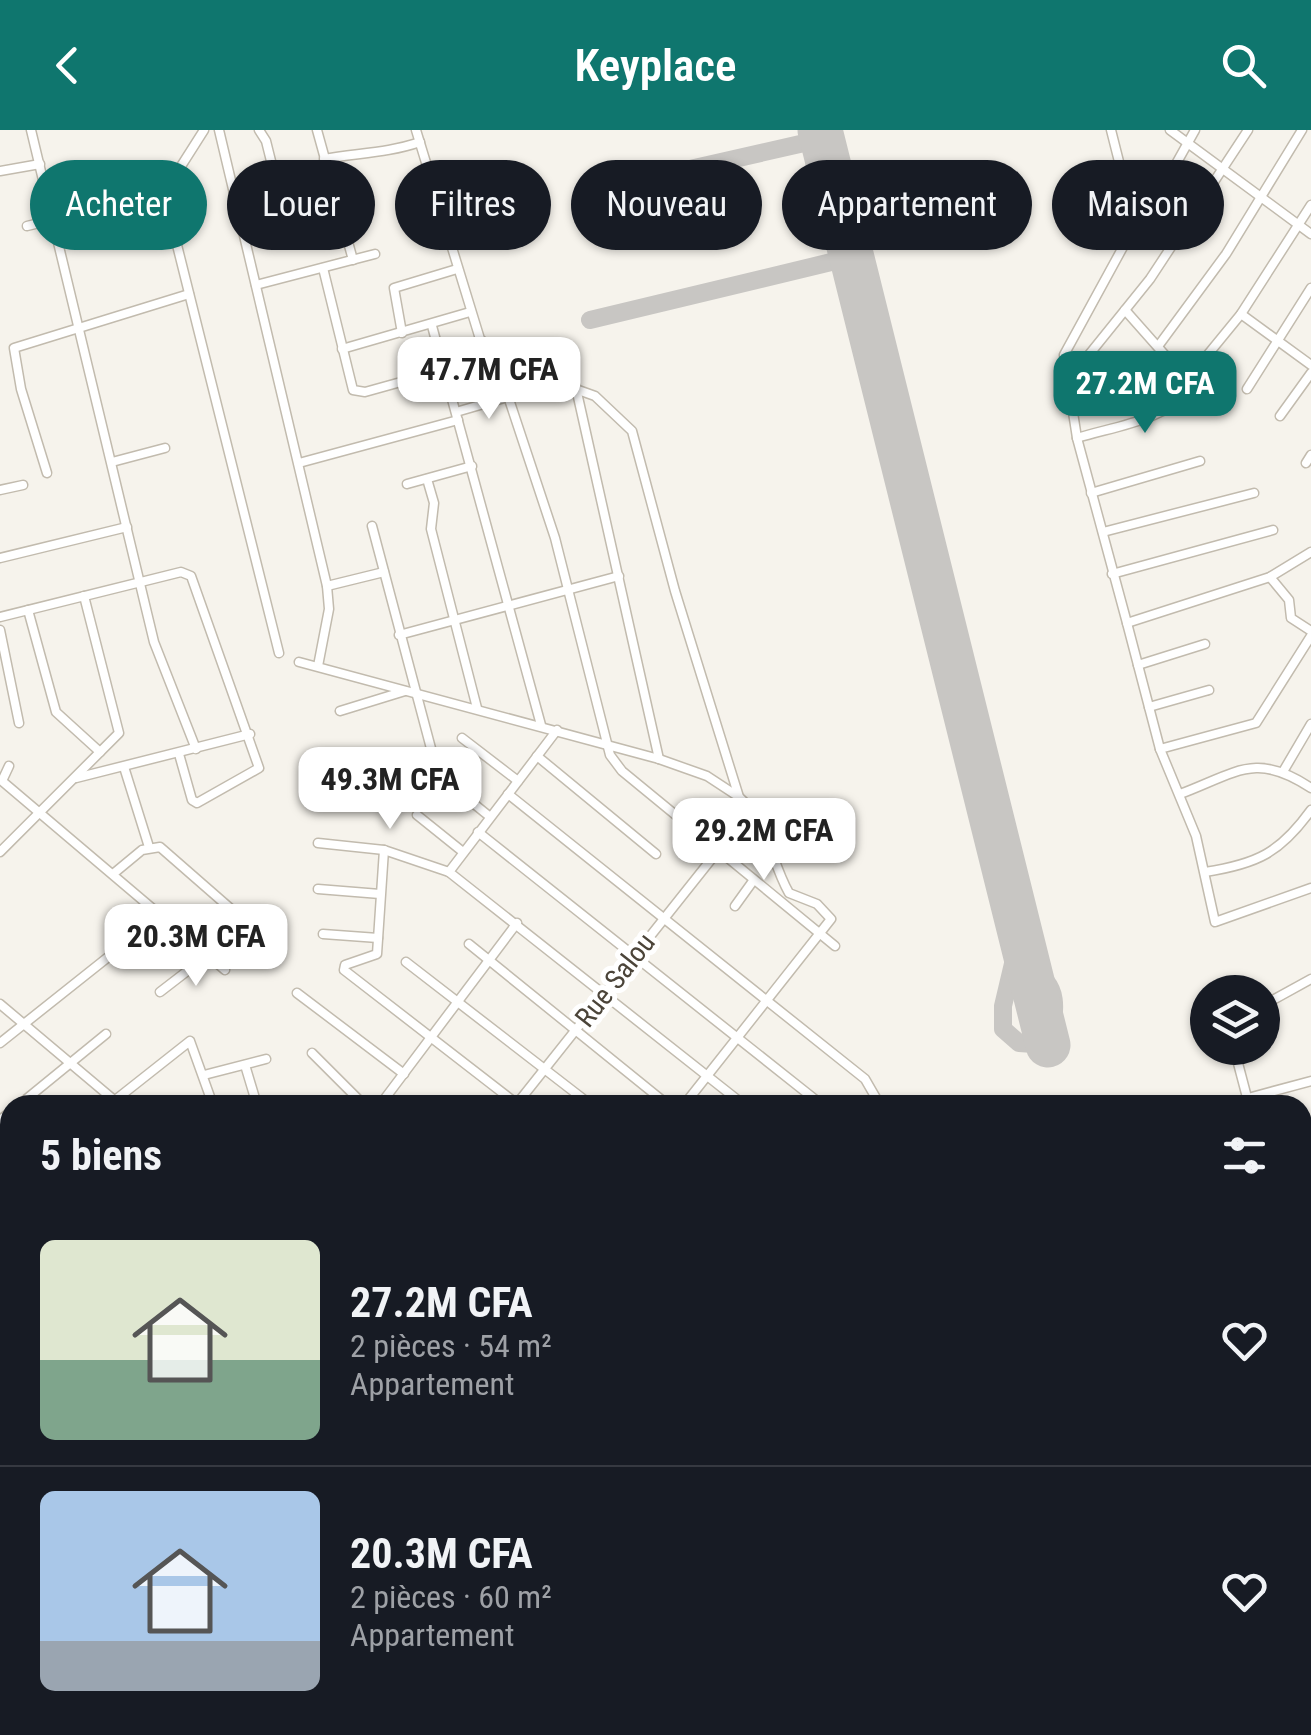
<!DOCTYPE html>
<html lang="fr">
<head>
<meta charset="utf-8">
<style>
	body { margin:0; font-family:"Roboto Condensed",sans-serif; background:#20242c; color:#f1f3f6; height:100vh; display:flex; flex-direction:column; font-size:38px; white-space:nowrap }
	* { box-sizing:border-box; margin:0 }
	p { font-size:32px; color:#9ea1a6 }
	.icon { flex:none; width:55px; height:55px; fill:none; stroke:currentColor; stroke-width:2; stroke-linecap:round; stroke-linejoin:round }
	.map { position:relative; flex:1; overflow:hidden }
	.sheet { position:absolute; left:0px; top:965px; width:1312px; height:640px; display:flex; flex-direction:column; background:#171b24; border-radius:30px 30px 0 0; box-shadow:0 2px 8px #0004 }
	.sheet>* { flex:none }
	.guide { position:absolute; left:30px; top:30px; width:1252px; height:90px; display:flex; gap:20px }
	.fabs { position:absolute; left:1190px; top:845px; display:grid; gap:20px }
	.fabs a { display:grid; place-items:center; width:90px; height:90px; border-radius:50%; background:#171b24; box-shadow:0 2px 8px #0004; font-size:50px }
	.price { position:absolute; translate:-50% -85px; padding:0 22px; border-radius:20px; background:#fff; color:#222; font-size:32px; line-height:65px; filter:drop-shadow(0 2px 5px #0008) }
	.price::after { content:''; position:absolute; left:50%; top:60px; width:30px; height:22px; margin-left:-15px; background:inherit; clip-path:polygon(0 0,100% 0,50% 100%) }
	.price.on { background:#0f766e; color:#fff }
	ul { padding:0; list-style:none }
	li { display:flex; align-items:center; gap:30px; height:250px; padding:0 40px }
	li+li { border-top:2px solid #363941 }
	li span { display:grid; place-items:center; flex:none; width:280px; height:200px; border-radius:15px; color:#555 }
	li>.icon { margin-inline-start:auto }
	span .icon { width:120px; height:120px; fill:#fffc; stroke-width:1 }
	li b { font-size:42px }
	h2 { display:flex; justify-content:space-between; align-items:center; height:120px; padding:0 40px; font-size:42px }
	.pill { padding:0 35px; border-radius:45px; background:#171b24; box-shadow:0 2px 8px #0004; font-size:35px; line-height:90px }
	.pill.on { background:#0f766e; color:#fff }
	header { display:flex; justify-content:space-between; align-items:center; height:130px; padding:0 40px; background:#0f766e; color:#fff; font-size:45px; font-weight:600 }
	.map>svg:first-child { display:block }
	.green { fill:#d2eab5 }
	.lines { fill:none; stroke-linecap:round; stroke-linejoin:round }
	.stream { stroke:#a9d4f2; stroke-width:2.5 }
	.taxiway { stroke:#c8c6c3; stroke-width:18 }
	.runway { stroke:#c8c6c3; stroke-width:45 }
	.minor-casing { stroke:#c2bbae; stroke-width:11 }
	.trunk-casing { stroke:#e0a43c; stroke-width:18 }
	.minor { stroke:#fff; stroke-width:8 }
	.trunk { stroke:#ffd985; stroke-width:14 }
	.labels { text-anchor:middle; dominant-baseline:central; stroke-width:10; stroke-linejoin:round; paint-order:stroke }
	.street-label { font-size:28px; fill:#4b4439; stroke:#fff }
</style>
</head>
<body>
<header><svg class="icon" aria-label="back" viewBox="0 0 24 24"><path d="M15 5l-7 7 7 7"/></svg>Keyplace<svg class="icon" aria-label="search" viewBox="0 0 24 24"><circle cx="10" cy="10" r="6"/><path d="M15 15l6 6"/></svg></header>
<div class="map">
<svg width="1311" height="1605" viewBox="0 0 1311 1605">
	<rect width="100%" height="100%" fill="#f6f3ec"/>
	<g class="green">
		<polygon points="1311,1336 1311,1605 1186,1605 1181,1595 1302,1595 1302,1397 1306,1392 1302,1343 1309,1343"/>
		<polygon points="530,1595 592,1595 600,1605 565,1605 556,1596 549,1605 521,1605"/>
		<polygon points="606,1595 675,1595 678,1600 675,1605 636,1605 632,1598 633,1605 610,1605"/>
	</g>
	<g class="lines">
		<g class="stream">
			<polyline points="1302,1504 1311,1503"/>
			<polyline points="599,1595 603,1605"/>
			<polyline points="1281,1605 1287,1595"/>
		</g>
		<g class="taxiway">
			<polyline points="668,44 822,9"/>
			<polyline points="590,190 852,127"/>
			<path d="M1020 804 1003 876V899L1019 913 1048 915C1055 883 1063 855 1029 839"/>
		</g>
		<polyline class="runway" points="820,0 1048,915"/>
		<defs>
			<g id="minor">
				<polyline points="31,0 154,512 196,619"/>
				<polyline points="204,0 164,63 279,523"/>
				<polyline points="219,0 327,456 329,479 318,536"/>
				<polyline points="259,0 266,11 284,83"/>
				<polyline points="317,0 353,130"/>
				<path d="M416 0 480 209 517 238 595 266 632 301 675 461 739 667C770 694 770 730 789 763L817 774 831 789 684 975"/>
				<polyline points="1111,0 1135,95 1064,225 1077,308 1127,493 1270,447 1311,422"/>
				<polyline points="1170,0 1311,104"/>
				<path d="M324 29C357 23 388 23 420 12"/>
				<polyline points="0,41 40,34"/>
				<polyline points="1135,95 1148,84 1195,0"/>
				<polyline points="27,96 164,63"/>
				<polyline points="323,138 353,260 365,262 444,240"/>
				<polyline points="256,155 375,124"/>
				<polyline points="1241,184 1311,235"/>
				<polyline points="432,196 541,595"/>
				<polyline points="402,203 394,158 457,139"/>
				<polyline points="1159,215 1226,124 1302,0"/>
				<polyline points="342,219 470,182"/>
				<polyline points="494,224 555,408 610,625 622,641 835,816"/>
				<polyline points="1187,250 1241,184 1311,75"/>
				<polyline points="1067,252 1150,149 1248,0"/>
				<polyline points="576,258 659,629"/>
				<polyline points="1247,259 1311,158"/>
				<polyline points="456,282 511,266"/>
				<polyline points="1280,286 1311,243"/>
				<path d="M1077 308C1112 297 1163 291 1188 262L1187 250 1125 180"/>
				<polyline points="112,332 165,318"/>
				<polyline points="299,333 458,290"/>
				<polyline points="1306,333 1311,325"/>
				<polyline points="47,343 21,259 14,218 189,164"/>
				<polyline points="427,349 434,373 431,399 477,578"/>
				<polyline points="407,354 472,336"/>
				<polyline points="0,360 23,355"/>
				<polyline points="1091,363 1200,331"/>
				<polyline points="372,396 437,641"/>
				<polyline points="1103,402 1254,363"/>
				<polyline points="0,428 127,397"/>
				<polyline points="1112,444 1273,400"/>
				<polyline points="1270,447 1289,470 1291,488 1311,501"/>
				<polyline points="327,456 384,442"/>
				<polyline points="28,480 56,582 100,622"/>
				<polyline points="0,487 181,442 191,446 259,638 197,673 192,670 179,624"/>
				<polyline points="1127,493 1160,619"/>
				<polyline points="0,500 19,593"/>
				<polyline points="399,505 619,446"/>
				<polyline points="1311,506 1256,593 1160,619 1196,706 1215,792 1311,758"/>
				<polyline points="299,532 659,629 707,646 739,667"/>
				<polyline points="1138,535 1205,514"/>
				<polyline points="1149,577 1209,560"/>
				<polyline points="340,581 405,561"/>
				<polyline points="557,600 449,742 744,975"/>
				<polyline points="462,608 518,651"/>
				<polyline points="537,626 656,724"/>
				<polyline points="9,636 2,651 225,840"/>
				<polyline points="124,637 149,717"/>
				<polyline points="1284,640 1311,594"/>
				<polyline points="76,648 250,604"/>
				<polyline points="458,661 489,686"/>
				<polyline points="508,664 865,949 880,975"/>
				<path d="M1180 664C1236 643 1256 621 1311 658"/>
				<polyline points="417,685 463,722"/>
				<polyline points="478,702 822,975"/>
				<polyline points="318,713 384,720 449,742"/>
				<polyline points="384,720 377,824 345,835 344,840 517,974"/>
				<polyline points="0,722 119,603 84,466"/>
				<path d="M1205 742C1257 734 1280 723 1311 680"/>
				<polyline points="113,744 142,720 160,717 239,786"/>
				<polyline points="318,759 380,764"/>
				<polyline points="735,776 753,751"/>
				<polyline points="323,804 378,808"/>
				<polyline points="469,814 668,975"/>
				<polyline points="406,832 591,975"/>
				<polyline points="160,862 208,825"/>
				<polyline points="297,863 404,944"/>
				<polyline points="0,874 120,975"/>
				<polyline points="1262,876 1311,849"/>
				<polyline points="0,913 161,785"/>
				<polyline points="1234,918 1249,975"/>
				<polyline points="312,923 364,975"/>
				<polyline points="245,935 257,975"/>
				<polyline points="204,945 266,929"/>
				<polyline points="1248,968 1311,951"/>
				<polyline points="19,975 106,904"/>
				<polyline points="109,975 190,911 213,975"/>
				<polyline points="304,975 308,971"/>
				<polyline points="380,975 517,793"/>
				<polyline points="516,975 752,678"/>
				<polyline points="0,990 10,982"/>
				<polyline points="1302,999 1311,996"/>
				<polyline points="0,1020 10,1032"/>
				<polyline points="1302,1041 1311,1040"/>
				<polyline points="0,1064 10,1056"/>
				<polyline points="0,1136 10,1127"/>
				<polyline points="1302,1206 1311,1186"/>
				<polyline points="0,1213 10,1204"/>
				<polyline points="0,1292 10,1283"/>
				<polyline points="1302,1313 1303,1313"/>
				<polyline points="0,1361 10,1372"/>
				<polyline points="0,1514 10,1505"/>
				<polyline points="0,1573 10,1584"/>
				<polyline points="173,1595 181,1605"/>
				<polyline points="732,1595 745,1605"/>
				<polyline points="811,1595 824,1605"/>
				<polyline points="892,1595 906,1605"/>
				<polyline points="973,1595 986,1605"/>
				<polyline points="1046,1595 1058,1605"/>
				<polyline points="1112,1595 1124,1605"/>
				<polyline points="14,1605 25,1595"/>
				<polyline points="190,1605 202,1595"/>
				<polyline points="277,1605 289,1595"/>
				<polyline points="404,1605 416,1595"/>
				<polyline points="489,1605 500,1595"/>
				<polyline points="707,1605 716,1595"/>
			</g>
			<g id="trunk">
				<polyline points="0,1190 10,1201"/>
				<polyline points="335,1595 340,1605"/>
			</g>
		</defs>
		<use href="#minor" class="minor-casing"/>
		<use href="#trunk" class="trunk-casing"/>
		<use href="#minor" class="minor"/>
		<use href="#trunk" class="trunk"/>
	</g>
	<g class="labels">
		<g class="street-label">
			<text transform="translate(615 850) rotate(-52)">Rue Salou</text>
		</g>
	</g>
</svg>
<div class="fabs">
<a><svg class="icon" aria-label="layers" viewBox="0 0 24 24"><path d="M12 4l9 5-9 5-9-5zM3 14l9 5 9-5"/></svg></a>
</div>
<b class="price" style="left:489px;top:292px">47.7M CFA</b>
<b class="price on" style="left:1145px;top:306px">27.2M CFA</b>
<b class="price" style="left:390px;top:702px">49.3M CFA</b>
<b class="price" style="left:764px;top:753px">29.2M CFA</b>
<b class="price" style="left:196px;top:859px">20.3M CFA</b>
<div class="guide">
<a class="pill on">Acheter</a>
<a class="pill">Louer</a>
<a class="pill">Filtres</a>
<a class="pill">Nouveau</a>
<a class="pill">Appartement</a>
<a class="pill">Maison</a>
</div>
<section class="sheet">
<h2>5 biens<svg class="icon" aria-label="filters" viewBox="0 0 24 24"><path d="M4 7h16M4 17h16"/><circle cx="9" cy="7" r="2"/><circle cx="15" cy="17" r="2"/></svg></h2>
<ul>
<li><span style="background:linear-gradient(#dfe7d0 60%,#7fa58c 0)"><svg class="icon" aria-label="home" viewBox="0 0 24 24"><path d="M3 11l9-7 9 7M6 9v11h12V9"/></svg></span><div><b>27.2M CFA</b><p>2 pièces · 54 m²</p><p>Appartement</p></div><svg class="icon" aria-label="heart" viewBox="0 0 24 24"><path d="M12 20l-8-8c-3-5 5-10 8-4 3-6 11-1 8 4z"/></svg></li>
<li><span style="background:linear-gradient(#a9c7e8 75%,#9aa5b1 0)"><svg class="icon" aria-label="home" viewBox="0 0 24 24"><path d="M3 11l9-7 9 7M6 9v11h12V9"/></svg></span><div><b>20.3M CFA</b><p>2 pièces · 60 m²</p><p>Appartement</p></div><svg class="icon" aria-label="heart" viewBox="0 0 24 24"><path d="M12 20l-8-8c-3-5 5-10 8-4 3-6 11-1 8 4z"/></svg></li>
</ul>
</section>
</div>
</body>
</html>
